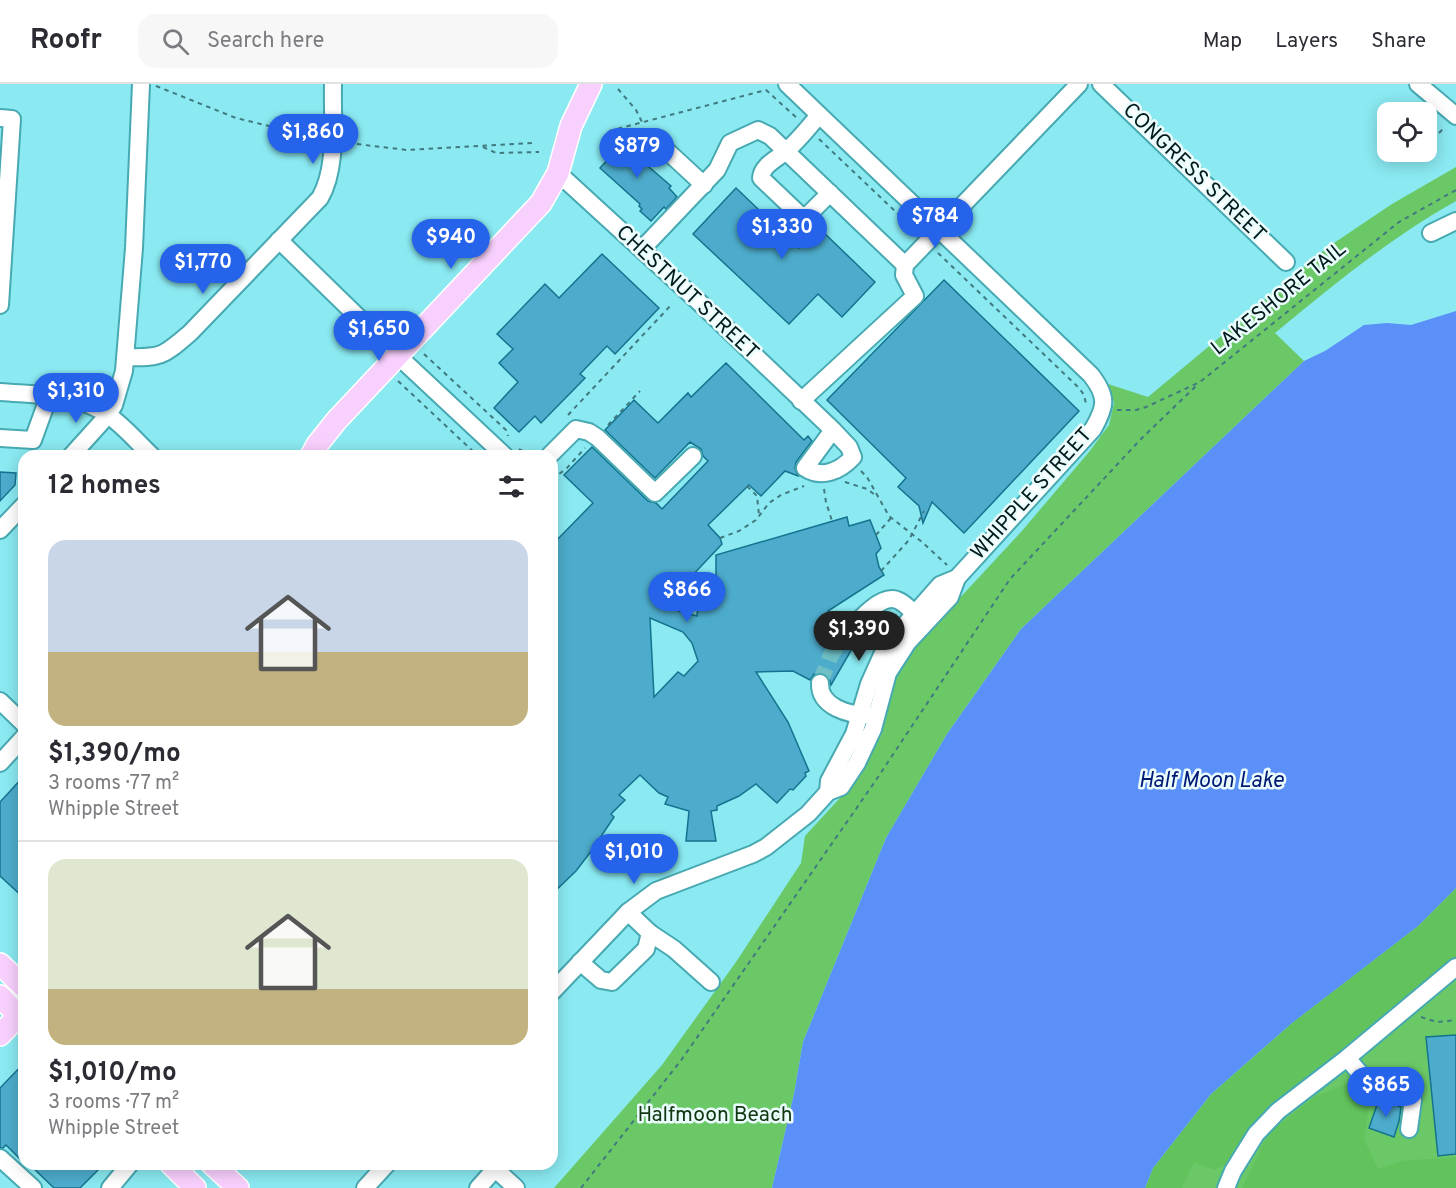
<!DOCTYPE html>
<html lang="en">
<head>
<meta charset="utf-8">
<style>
	body { margin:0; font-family:Overpass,sans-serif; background:#f7f7f7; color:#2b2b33; height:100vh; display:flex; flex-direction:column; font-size:22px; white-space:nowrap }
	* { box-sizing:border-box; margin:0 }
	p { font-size:20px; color:#7c7c81 }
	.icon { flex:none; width:33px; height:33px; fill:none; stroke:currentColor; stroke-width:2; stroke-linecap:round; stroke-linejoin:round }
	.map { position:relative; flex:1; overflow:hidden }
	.sheet { position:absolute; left:18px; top:366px; width:540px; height:720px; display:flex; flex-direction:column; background:#fff; border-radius:18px; box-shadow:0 3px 15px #0003 }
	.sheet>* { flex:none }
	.controls { position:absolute; left:1377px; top:18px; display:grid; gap:12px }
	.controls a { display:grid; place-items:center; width:60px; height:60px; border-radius:12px; background:#fff; box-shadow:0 3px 15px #0003; font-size:30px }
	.price { position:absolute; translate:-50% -51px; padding:0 14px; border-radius:21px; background:#2563eb; color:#fff; font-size:20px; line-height:39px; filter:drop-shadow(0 2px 3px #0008) }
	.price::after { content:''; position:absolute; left:50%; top:36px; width:18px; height:14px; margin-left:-9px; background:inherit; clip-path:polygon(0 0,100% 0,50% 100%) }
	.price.active { background:#222; color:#fff }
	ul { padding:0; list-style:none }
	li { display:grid; align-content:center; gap:12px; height:318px; padding:0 30px }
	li+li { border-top:2px solid #e1e1e2 }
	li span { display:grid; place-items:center; height:186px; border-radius:18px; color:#555 }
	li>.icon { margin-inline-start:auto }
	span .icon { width:108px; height:108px; fill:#fffc; stroke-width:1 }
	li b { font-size:26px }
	h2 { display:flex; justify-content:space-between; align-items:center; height:72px; padding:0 30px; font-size:26px }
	header { display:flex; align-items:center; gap:36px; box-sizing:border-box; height:84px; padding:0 30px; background:#fff; border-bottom:2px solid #e1e1e2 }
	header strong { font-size:28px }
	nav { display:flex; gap:33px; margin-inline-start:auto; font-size:21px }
	.search { width:420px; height:54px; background:#f7f7f7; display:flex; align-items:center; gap:15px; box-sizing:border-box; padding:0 21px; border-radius:18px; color:#7c7c81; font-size:22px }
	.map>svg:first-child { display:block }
	.green { fill:#6bc866 }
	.forest { fill:#62c35d }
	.water { fill:#5b90f9 }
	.building { fill:#4daccc; stroke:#14738e; stroke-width:1.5; fill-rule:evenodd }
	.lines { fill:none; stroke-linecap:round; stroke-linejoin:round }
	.minor-tunnel { stroke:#6ec0c6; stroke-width:16; stroke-dasharray:16 8; stroke-linecap:butt }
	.minor-casing { stroke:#47a9b1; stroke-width:20 }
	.major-casing { stroke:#fff; stroke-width:24 }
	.path { stroke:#407a7f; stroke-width:2; stroke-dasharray:4.5 4.5; stroke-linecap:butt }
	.minor { stroke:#fff; stroke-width:16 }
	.major { stroke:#f8d0fd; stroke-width:21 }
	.path-bridge { stroke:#407a7f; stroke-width:2; stroke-dasharray:4.5 4.5; stroke-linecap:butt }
	.labels { text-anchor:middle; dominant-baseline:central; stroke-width:5; stroke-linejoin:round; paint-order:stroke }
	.street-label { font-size:21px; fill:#001a1c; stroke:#ebfcfd }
	.park-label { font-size:21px; fill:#10370f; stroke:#ebfcfd }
	.water-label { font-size:22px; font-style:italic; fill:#001a76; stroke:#ebfcfd }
</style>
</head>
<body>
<header>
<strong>Roofr</strong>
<div class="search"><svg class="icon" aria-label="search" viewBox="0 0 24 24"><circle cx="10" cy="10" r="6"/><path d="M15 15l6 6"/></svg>Search here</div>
<nav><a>Map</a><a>Layers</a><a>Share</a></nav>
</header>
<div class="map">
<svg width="1456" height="1104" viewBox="0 0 1456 1104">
	<rect width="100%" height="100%" fill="#8ae9f1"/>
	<g class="green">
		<path d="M1456 83V117C1390 154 1333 201 1275 249L1304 277 1021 545 947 650 886 754 803 958 794 1010 772 1104H554L662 981 736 878 801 779 805 752 850 703 899 582 916 561 1021 448 1089 368 1109 341 1114 319 1108 300 1148 313 1328 163 1392 120Z"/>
		<polygon points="1456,804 1456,1104 1145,1104 1292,939 1418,842"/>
	</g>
	<g class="forest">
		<polygon points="1456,804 1456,873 1270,1023 1227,1080 1214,1086 1194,1078 1182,1104 1145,1104 1153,1084 1211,1010 1292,939 1418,842"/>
		<polygon points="1351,998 1370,1015 1364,1055 1378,1085 1402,1077 1456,1073 1456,1104 1242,1104 1268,1050 1314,1013"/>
	</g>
	<polygon class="water" points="1456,227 1456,804 1418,842 1292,939 1211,1010 1153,1084 1145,1104 772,1104 794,1010 803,958 886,754 947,650 1021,545 1304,277 1325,267 1364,241 1387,239 1411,241"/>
	<g class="building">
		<polygon points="612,51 671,102 669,104 677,113 666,125 664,123 651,137 640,127 642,125 639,122 640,120 600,84 612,71 603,62"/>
		<polygon points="736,104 799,164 819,144 875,198 842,233 818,210 789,240 693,150"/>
		<polygon points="602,170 659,224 615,270 607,262 580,290 585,294 541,339 535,332 519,348 494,324 518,298 499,279 513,265 497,250 545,200 559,214"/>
		<polygon points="944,196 1079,327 964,449 932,418 923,439 919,422 898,403 906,394 827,316"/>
		<path d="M726 279 804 356 808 352 812 357 796 378 795 384 798 392 785 387 761 412 749 401 708 441 720 454 722 460 688 496 683 491 661 515 666 519 664 520 679 527 697 532 698 519 716 518V471L847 433 849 442 870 436 881 464 876 470 879 483 884 491 828 527 841 540 832 552 835 562 840 565 851 561 853 563 831 601 829 593 824 589 814 590 810 596 793 587 756 588 788 638 809 687 805 689 806 692 793 706 790 705 777 719 756 700 739 712 717 722V726L711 727 716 757H686L689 727 665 720 668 713 659 709 640 691 619 711 625 716 611 730 614 733 592 766 576 787 552 810V461L593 419 564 391 592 363 648 417 656 419 662 425 708 377 703 372 701 365 690 358 655 394 605 346 634 316 658 339 688 309 691 313ZM650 534 683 548 692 559 698 577 684 592 678 588 654 613Z"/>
		<polygon points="0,388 16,389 15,401 0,417"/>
		<polygon points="24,692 24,814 0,792 0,718"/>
		<polygon points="1456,951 1456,1070 1438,1072 1426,953"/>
		<polygon points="24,979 24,1079 6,1061 3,1064 0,1064 0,1004"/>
		<polygon points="1379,1015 1401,1023 1399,1037 1394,1053 1369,1044"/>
		<polygon points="29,1080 104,1080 80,1104 54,1104"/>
	</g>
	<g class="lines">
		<polyline class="minor-tunnel" points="820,599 831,571 842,555"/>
		<defs>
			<g id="minor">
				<polyline points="1101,0 1286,178"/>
				<polyline points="1418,0 1456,32"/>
				<path d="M819 31C809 43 798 57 786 67 777 75 762 81 761 94L801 132 809 130 830 109"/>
				<polyline points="0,34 12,35 0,221"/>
				<polyline points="653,54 704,101"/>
				<path d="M558 89 700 219 833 346 849 363 853 373C840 387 822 395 805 384L833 346"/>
				<polyline points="1431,149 1456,137"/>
				<polyline points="279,156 397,271 505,372"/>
				<polyline points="642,165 717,86 730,59 758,46 770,52 905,181"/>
				<path d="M127 273C162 274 163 272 190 249L320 114C338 83 332 35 333 0"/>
				<path d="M0 308C35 311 77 309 108 331 124 342 138 359 152 372"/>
				<polyline points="801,317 915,212 904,191 905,181 1079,0"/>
				<polyline points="0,354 33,356 49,312"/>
				<polyline points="71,372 108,331 114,321 124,287 134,164 141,0"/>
				<polyline points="549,372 576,345 589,348 598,354 655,409 693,372"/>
				<polyline points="0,446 24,421"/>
				<path d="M842 555C853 543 879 509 897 516 906 519 915 531 921 538"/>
				<path d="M820 599C819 623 849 631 868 631"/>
				<polyline points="0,617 24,640"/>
				<polyline points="0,679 24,653"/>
				<polyline points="828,708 829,697 854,650 869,600 882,571 903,543 940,501 957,494"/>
				<polyline points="650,849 674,865 711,898"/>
				<polyline points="580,878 601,896 612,898 646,865 650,849 628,828"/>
				<path d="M552 908 628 828 656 807 753 770 766 763 808 730 828 708 841 703 857 679 873 645 888 589 908 558 950 513 957 494 1093 345C1106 322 1108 313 1091 291L787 0"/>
				<polyline points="1347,974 1364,994 1413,1016 1409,1045"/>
				<polyline points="0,1074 33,1104"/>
				<polyline points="490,1080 516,1104"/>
				<polyline points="110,1104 130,1080"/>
				<polyline points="365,1104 387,1080"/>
				<polyline points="478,1104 495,1085"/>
				<polyline points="1226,1104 1233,1087 1256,1050 1278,1027 1347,974 1456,883"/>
			</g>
			<g id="major">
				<polyline points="311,372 317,361 336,337 541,119 558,89 571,42 591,0"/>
				<polyline points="0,880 24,903"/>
				<polyline points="0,912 24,938"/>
				<polyline points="0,951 24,926"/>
				<polyline points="171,1080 195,1104"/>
				<polyline points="212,1080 238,1104"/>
			</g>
		</defs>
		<use href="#minor" class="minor-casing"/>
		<use href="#major" class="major-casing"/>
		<g class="path">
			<polyline points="156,2 236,34 319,54"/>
			<polyline points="618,5 636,26 642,38"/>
			<polyline points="609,47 766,6 797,34"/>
			<polyline points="1439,49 1445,43"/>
			<polyline points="819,55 917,148"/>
			<polyline points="348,59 407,66 532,59"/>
			<polyline points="483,63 496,69 539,68"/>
			<polyline points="938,169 1079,304 1084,311 1086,320"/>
			<polyline points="424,270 506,346 508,352"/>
			<polyline points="398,297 478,372"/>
			<polyline points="1117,326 1136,326 1146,323 1200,298 1399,138 1456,106"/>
			<polyline points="568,331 672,220"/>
			<polyline points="608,341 640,307"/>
			<polyline points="519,365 526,369 535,365"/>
			<polyline points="861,387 867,393 889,432 922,458 947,481"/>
			<polyline points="552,395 566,385 585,364"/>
			<polyline points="845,398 867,405 878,413"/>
			<polyline points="747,402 757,412 759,431"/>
			<polyline points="824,405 826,418 832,437"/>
			<polyline points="876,451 891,434"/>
			<polyline points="720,454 739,447 756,436 769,419 781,411 804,402"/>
			<polyline points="1421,933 1437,938 1456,936"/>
			<polyline points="581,1104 682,975 874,699 1010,495 1141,355 1198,300"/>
		</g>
		<use href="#minor" class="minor"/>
		<use href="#major" class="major"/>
		<polyline class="path-bridge" points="881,487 909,456 924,427"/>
	</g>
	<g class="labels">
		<g class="street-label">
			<text transform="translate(1194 89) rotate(44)">CONGRESS STREET</text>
			<text transform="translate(687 209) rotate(43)">CHESTNUT STREET</text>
			<text transform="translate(1279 215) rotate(-39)">LAKESHORE TAIL</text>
			<text transform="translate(1032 410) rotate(-48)">WHIPPLE STREET</text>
		</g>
		<g class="park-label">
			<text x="715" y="1031">Halfmoon Beach</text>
		</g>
		<g class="water-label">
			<text x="1211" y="697">Half Moon Lake</text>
		</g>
	</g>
</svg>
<div class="controls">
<a><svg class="icon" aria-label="locate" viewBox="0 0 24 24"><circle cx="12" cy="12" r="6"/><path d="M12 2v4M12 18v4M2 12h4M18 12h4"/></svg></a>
</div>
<b class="price" style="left:313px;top:81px">$1,860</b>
<b class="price" style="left:637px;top:95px">$879</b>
<b class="price" style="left:935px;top:165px">$784</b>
<b class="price" style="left:782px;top:176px">$1,330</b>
<b class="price" style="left:451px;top:186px">$940</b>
<b class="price" style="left:203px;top:211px">$1,770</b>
<b class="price" style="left:379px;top:278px">$1,650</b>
<b class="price" style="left:76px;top:340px">$1,310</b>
<b class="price" style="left:687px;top:539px">$866</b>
<b class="price active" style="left:859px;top:578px">$1,390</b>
<b class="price" style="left:634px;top:801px">$1,010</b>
<b class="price" style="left:1386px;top:1034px">$865</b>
<section class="sheet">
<h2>12 homes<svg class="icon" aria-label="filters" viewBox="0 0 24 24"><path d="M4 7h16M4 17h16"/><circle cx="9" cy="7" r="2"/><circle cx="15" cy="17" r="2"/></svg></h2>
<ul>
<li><span style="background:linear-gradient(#c9d6e8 60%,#c2b280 0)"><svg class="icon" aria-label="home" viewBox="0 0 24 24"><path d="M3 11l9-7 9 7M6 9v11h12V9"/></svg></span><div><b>$1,390/mo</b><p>3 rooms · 77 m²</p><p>Whipple Street</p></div></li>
<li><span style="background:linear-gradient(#dfe7d0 70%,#c2b280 0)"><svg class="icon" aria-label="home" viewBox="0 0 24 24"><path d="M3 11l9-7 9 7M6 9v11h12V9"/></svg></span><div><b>$1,010/mo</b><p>3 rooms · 77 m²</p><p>Whipple Street</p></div></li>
</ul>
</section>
</div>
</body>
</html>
